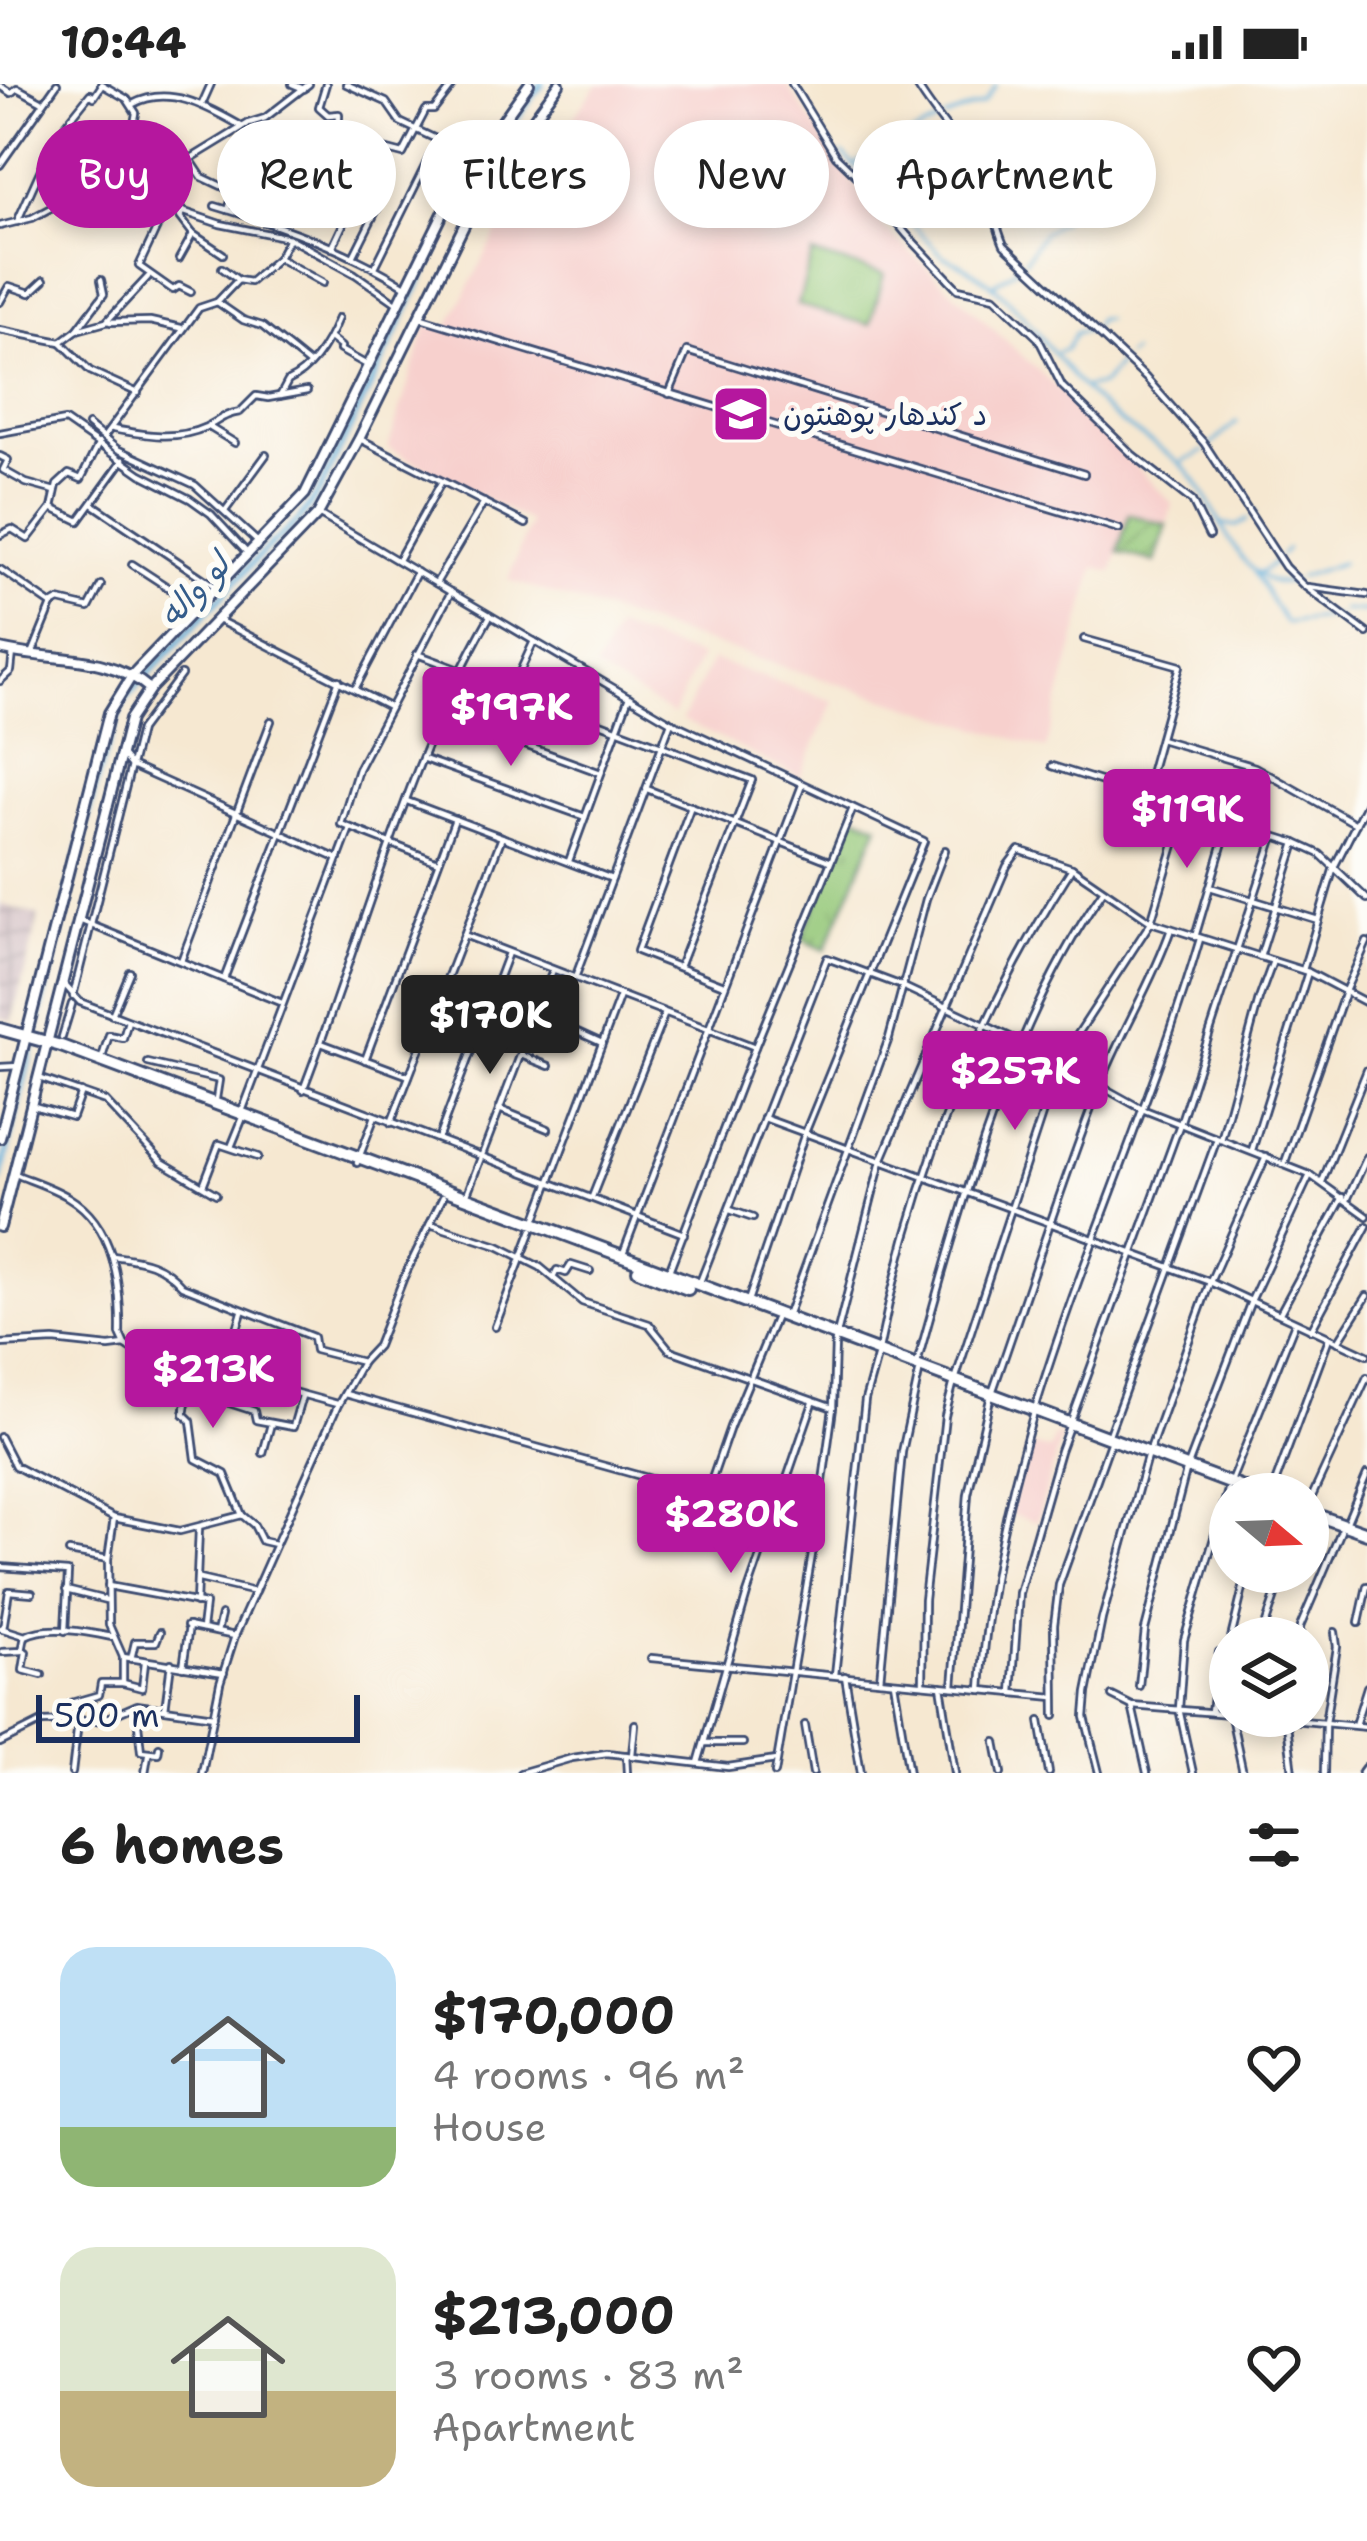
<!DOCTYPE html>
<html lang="en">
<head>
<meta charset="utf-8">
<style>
	body { margin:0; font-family:"Shantell Sans","Playpen Sans Arabic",sans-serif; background:#f2f2f2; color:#222; height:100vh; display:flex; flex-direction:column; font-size:45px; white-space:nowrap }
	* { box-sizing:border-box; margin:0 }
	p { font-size:39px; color:#767676 }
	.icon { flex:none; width:66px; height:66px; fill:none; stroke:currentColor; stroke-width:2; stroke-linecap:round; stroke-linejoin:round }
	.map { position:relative; height:1689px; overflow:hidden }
	.drawer { display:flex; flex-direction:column; background:#fff; flex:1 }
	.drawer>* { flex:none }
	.hud { position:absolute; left:36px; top:36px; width:1296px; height:108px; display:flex; gap:24px }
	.needle { width:78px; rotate:109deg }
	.fabs { position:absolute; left:1209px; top:1389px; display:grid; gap:24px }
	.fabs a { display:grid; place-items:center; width:120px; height:120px; border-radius:50%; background:#fff; box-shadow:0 6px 18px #0003; font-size:60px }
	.scale { position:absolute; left:36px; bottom:30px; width:324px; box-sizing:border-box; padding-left:12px; border:6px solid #1b2f5e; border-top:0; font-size:33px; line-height:42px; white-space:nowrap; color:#1b2f5e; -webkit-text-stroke:9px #fdfcf7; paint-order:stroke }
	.price { position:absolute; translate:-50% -102px; padding:0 27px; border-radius:12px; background:#b5179e; color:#fff; font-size:39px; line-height:78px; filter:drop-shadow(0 3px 6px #0008) }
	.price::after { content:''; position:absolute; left:50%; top:72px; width:36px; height:27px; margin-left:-18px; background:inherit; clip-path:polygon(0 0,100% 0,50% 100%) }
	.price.current { background:#222; color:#fff }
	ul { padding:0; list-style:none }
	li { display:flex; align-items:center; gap:36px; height:300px; padding:0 60px }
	li span { display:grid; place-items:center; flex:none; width:336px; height:240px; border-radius:36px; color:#555 }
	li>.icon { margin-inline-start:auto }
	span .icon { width:144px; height:144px; fill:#fffc; stroke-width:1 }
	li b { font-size:51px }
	h2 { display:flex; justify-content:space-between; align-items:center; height:144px; padding:0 60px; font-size:51px }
	.chip { padding:0 42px; border-radius:54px; background:#fff; box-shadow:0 6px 18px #0003; font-size:42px; line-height:108px }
	.chip.current { background:#b5179e; color:#fff }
	.status { display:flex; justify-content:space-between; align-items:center; height:84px; padding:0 60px; background:#fff; direction:ltr }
	.status svg { height:33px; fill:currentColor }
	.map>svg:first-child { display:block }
	.built { fill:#f7d0cd }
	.industrial { fill:url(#industrial-grid) }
	.grass { fill:url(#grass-tufts); stroke:#587c6c; stroke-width:3 }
	.garden { fill:url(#garden-furrows); stroke:#587c6c; stroke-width:3 }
	.pitch { fill:#95c879; stroke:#587c6c; stroke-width:3 }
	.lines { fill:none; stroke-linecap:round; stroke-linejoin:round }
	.stream { stroke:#61b0db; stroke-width:3 }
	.canal { stroke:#61b0db; stroke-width:6 }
	.minor-casing { stroke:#3c4b6f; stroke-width:10 }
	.tertiary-casing { stroke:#3c4b6f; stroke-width:14 }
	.secondary-casing { stroke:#3c4b6f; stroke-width:15 }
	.primary-casing { stroke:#3c4b6f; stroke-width:16 }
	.minor { stroke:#fff; stroke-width:4.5 }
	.tertiary { stroke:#fff; stroke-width:8 }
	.secondary { stroke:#fff; stroke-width:9 }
	.primary { stroke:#fff; stroke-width:10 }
	.labels { text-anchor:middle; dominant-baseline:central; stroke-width:12; stroke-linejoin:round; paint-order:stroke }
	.poi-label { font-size:30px; fill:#1b2f5e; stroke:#fdfcf7; text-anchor:start }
	.water-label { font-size:33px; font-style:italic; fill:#345c8a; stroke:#fdfcf7 }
</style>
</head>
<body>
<div class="status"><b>10:44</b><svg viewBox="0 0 49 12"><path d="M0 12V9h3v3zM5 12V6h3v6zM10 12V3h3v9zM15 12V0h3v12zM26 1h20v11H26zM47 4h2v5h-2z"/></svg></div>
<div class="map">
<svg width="1367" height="1689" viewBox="0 0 1367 1689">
	<defs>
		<pattern id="industrial-grid" width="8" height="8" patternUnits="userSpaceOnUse" patternTransform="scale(3)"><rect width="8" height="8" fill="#d2bec3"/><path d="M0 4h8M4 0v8" fill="none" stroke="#aa9ba2"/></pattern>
		<pattern id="grass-tufts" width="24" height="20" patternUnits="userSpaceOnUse" patternTransform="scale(3)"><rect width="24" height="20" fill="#95c879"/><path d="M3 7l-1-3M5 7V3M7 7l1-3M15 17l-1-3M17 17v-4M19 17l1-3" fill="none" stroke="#79a366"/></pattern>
		<pattern id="garden-furrows" width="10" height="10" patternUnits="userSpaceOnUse" patternTransform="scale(3)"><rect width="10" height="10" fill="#95c879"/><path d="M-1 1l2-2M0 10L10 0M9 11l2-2" fill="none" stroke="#79a366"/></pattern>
	</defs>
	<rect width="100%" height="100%" fill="#fdfcf7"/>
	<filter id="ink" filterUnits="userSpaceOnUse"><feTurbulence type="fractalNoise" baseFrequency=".00833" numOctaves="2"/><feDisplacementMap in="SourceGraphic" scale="24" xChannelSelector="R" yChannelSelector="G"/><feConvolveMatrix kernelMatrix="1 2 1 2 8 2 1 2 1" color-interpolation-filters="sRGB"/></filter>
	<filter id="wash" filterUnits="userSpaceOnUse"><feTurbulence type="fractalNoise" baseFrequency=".004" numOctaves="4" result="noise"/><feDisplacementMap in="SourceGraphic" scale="48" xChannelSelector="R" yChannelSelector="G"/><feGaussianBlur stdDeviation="2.7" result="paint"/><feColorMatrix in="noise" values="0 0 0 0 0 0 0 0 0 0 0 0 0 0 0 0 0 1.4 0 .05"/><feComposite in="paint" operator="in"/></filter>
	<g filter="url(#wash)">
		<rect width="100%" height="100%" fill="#f6e8d1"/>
		<g class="built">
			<polygon points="598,0 786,0 884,144 1069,315 1173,420 1155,480 1118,469 1112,488 1095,483 1046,665 508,496 530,438 388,364 427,240 447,245 517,110"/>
			<polygon points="616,544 700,573 673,631 595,585"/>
			<polygon points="712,576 834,617 800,693 682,636"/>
			<polygon points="1055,1352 1061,1352 1037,1438 1010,1430 1028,1360 1050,1366"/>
		</g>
		<polygon class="industrial" points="0,820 39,832 12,937 0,933"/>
		<polygon class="grass" points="855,731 879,741 825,866 801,855"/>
		<polygon class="garden" points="1129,430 1167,441 1155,478 1118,468"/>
		<polygon class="pitch" points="812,170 884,190 870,241 798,221"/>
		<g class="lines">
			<g class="stream">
				<polyline points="945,34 984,19 996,2"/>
				<path d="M843 70 944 173C1021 201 1051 283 1111 331 1137 352 1170 366 1192 392 1218 421 1242 512 1293 497"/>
				<polyline points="855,80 938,38"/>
				<polyline points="1025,176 1042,150 1062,137"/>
				<polyline points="993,201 1020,182"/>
				<polyline points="1094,242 1098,235 1106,235"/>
				<polyline points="1058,268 1066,265 1075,249 1087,246"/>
				<polyline points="1127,272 1132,268"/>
				<polyline points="1086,303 1102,301 1121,277"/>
				<polyline points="1210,362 1237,338"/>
				<polyline points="1180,379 1204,367"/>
				<polyline points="1253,430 1256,428"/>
				<polyline points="1221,440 1237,442 1247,435"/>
				<polyline points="1281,471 1287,465"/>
				<polyline points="1277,477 1261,489 1254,488 1285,539 1338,532"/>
				<polyline points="1300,493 1342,479"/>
				<polyline points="1342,526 1367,528"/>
			</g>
			<polyline class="canal" points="0,1096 98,690 124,616 266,465 298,437 319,408 467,101 542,0"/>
		</g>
	</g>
	<g filter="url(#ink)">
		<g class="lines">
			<defs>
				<g id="minor">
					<polyline points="101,0 127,15 136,29 128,75 136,100"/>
					<polyline points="292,0 304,5"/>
					<polyline points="346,0 386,18 400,38 438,56 471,78"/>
					<polyline points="792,0 836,72 863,98 907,151 958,205 995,213 1038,254 1062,302 1133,371 1192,417 1209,452"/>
					<path d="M916 0C934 31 960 57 978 88 993 112 993 137 1004 161L1146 294 1204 359 1285 483 1303 501 1367 549"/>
					<polyline points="0,2 11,9 17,4 41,17"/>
					<path d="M133 20C170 0 209 24 243 43"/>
					<polyline points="202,20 211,0"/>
					<polyline points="338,66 365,60 403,70 426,26 434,26 454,0"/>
					<polyline points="190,75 202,93 234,108 228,126"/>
					<polyline points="0,81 57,0"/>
					<path d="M215 122C282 142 347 165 407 203"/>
					<polyline points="184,127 180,133 193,150 223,170"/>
					<polyline points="17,138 45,76 66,40 90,10 94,13 102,1"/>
					<polyline points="269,138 296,97 300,95 314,103 338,66 339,30 328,31 319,23 326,0"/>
					<polyline points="0,142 32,134 60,119 131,105 169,79 190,75 249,39 265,34 309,0"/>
					<polyline points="332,164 357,111"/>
					<polyline points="353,173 382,115"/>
					<polyline points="278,174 323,199"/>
					<polyline points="179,175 193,150"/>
					<polyline points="375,183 438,56"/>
					<polyline points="222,184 238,196"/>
					<polyline points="191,208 179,202 173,206 139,182 167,122 220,140 289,154 355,190 398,220"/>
					<polyline points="0,218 9,202 30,209 44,196"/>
					<polyline points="217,218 243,236 262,242 309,280"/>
					<polyline points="418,233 1119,445"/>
					<polyline points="110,238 150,237 181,244"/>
					<polyline points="0,246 61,258 77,246 106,238 148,193"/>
					<polyline points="77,246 104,210 101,196"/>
					<polyline points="331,255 341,263 340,266 367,281"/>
					<polyline points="61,258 90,287 138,309"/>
					<polyline points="669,310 687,267 1084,390"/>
					<path d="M280 312 288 297C312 286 328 259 338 234"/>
					<polyline points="88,341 117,365 195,401 259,459"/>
					<polyline points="209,343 235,359"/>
					<path d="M113 345C145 351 176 357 206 343 220 336 225 330 240 328L256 312 268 314 307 307"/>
					<polyline points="0,349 65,337 141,390 190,415 211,430 249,471"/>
					<polyline points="104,353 199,224 217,218 238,196 250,198 278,174 289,154"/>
					<polyline points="360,355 526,440"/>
					<polyline points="0,372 8,376 3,386 26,399 55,407"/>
					<polyline points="94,421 213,501"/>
					<polyline points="52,424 79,437 123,376"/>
					<polyline points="225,427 266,371"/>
					<polyline points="320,431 671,638 924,757 805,1049 749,1214"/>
					<polyline points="0,451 12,445 28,455 52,424 57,401 69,390 81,395 99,359"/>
					<polyline points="398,476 442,397"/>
					<polyline points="132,480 198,523"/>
					<polyline points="0,485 52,521"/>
					<polyline points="436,499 484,418"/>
					<polyline points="1308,503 1367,511"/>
					<polyline points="218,536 389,623"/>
					<polyline points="1084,555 1180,582 1144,711"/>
					<polyline points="32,570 52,521 59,517 89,524 101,501"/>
					<polyline points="417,570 752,696 679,883"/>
					<polyline points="0,597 11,587 13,568"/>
					<polyline points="355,605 417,488"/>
					<polyline points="511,607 534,557"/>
					<polyline points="443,631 601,689"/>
					<polyline points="1160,655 1255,683 1356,740"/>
					<polyline points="121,670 131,682 338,775 243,1025"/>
					<polyline points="424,675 585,733"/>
					<polyline points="1052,682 1296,759 1320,770 1367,815"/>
					<polyline points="647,705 829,777"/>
					<polyline points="407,717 612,795"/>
					<polyline points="691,722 637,867 724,901"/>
					<polyline points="339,773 350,744"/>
					<polyline points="569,777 629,613"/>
					<polyline points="438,778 341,740 358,685 451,508"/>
					<polyline points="1210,803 1318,836"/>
					<polyline points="79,836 282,919"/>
					<polyline points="464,851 755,963"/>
					<polyline points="1195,853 1229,738"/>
					<polyline points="1260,873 1296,759"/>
					<polyline points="181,877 271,637"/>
					<polyline points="1303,886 1334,783 1367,718"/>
					<polyline points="575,894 671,638"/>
					<polyline points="224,895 339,596"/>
					<polyline points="64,900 80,918 684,1150"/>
					<polyline points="73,912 140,646 181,591"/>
					<polyline points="536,929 602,959"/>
					<polyline points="112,931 130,888"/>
					<polyline points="62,953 72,920"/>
					<polyline points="321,959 409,992"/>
					<polyline points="521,971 549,982"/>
					<polyline points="365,976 455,735"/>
					<polyline points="101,977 109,951 123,954 128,937"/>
					<polyline points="148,979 219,996 216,1015"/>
					<polyline points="0,983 19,982"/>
					<polyline points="39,994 105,1017 162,1078 216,1110"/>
					<path d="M303 1006C364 848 406 679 490 532"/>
					<polyline points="34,1022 72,1033 81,1008"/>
					<polyline points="499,1025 548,1045"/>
					<polyline points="764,1034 1210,1198 1367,1271"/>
					<polyline points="391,1039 502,753"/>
					<polyline points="438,1055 508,869"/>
					<polyline points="1221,1056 1259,915 1273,877"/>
					<polyline points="231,1063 242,1036"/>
					<polyline points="1252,1066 1308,888"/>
					<polyline points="1285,1078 1346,905 1367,858"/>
					<polyline points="357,1079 375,1032"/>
					<path d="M15 1090C32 1097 52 1103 68 1113 115 1141 121 1200 120 1250L125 1261"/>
					<polyline points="1322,1098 1367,986"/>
					<polyline points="204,1099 219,1060 258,1073"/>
					<polyline points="467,1110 553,886"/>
					<polyline points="592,1113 665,929"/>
					<polyline points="1347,1116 1367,1073"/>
					<polyline points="730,1126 753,1134"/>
					<polyline points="535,1137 620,912"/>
					<polyline points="430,1140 498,1162 540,1183 582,1218 649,1240 670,1266 833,1324"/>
					<path d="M113 1172C143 1176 162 1179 182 1202L313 1253 315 1266 362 1278"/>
					<polyline points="622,1172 802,701"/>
					<polyline points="669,1187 755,963 853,724"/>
					<polyline points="554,1192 557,1186 566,1189 571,1181 590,1187"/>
					<polyline points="700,1198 827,874 902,902 1023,959 1142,1025 1310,1091 1367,1132"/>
					<polyline points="1280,1229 1343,1113"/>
					<polyline points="787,1232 889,954 926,815 945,766"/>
					<polyline points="495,1243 532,1146"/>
					<polyline points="1311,1246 1367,1142"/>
					<polyline points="1338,1258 1367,1212"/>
					<polyline points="0,1260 54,1257 109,1263 125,1261 150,1277 224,1289 337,1320"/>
					<path d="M879 1266C912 1095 978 930 1072 784"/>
					<polyline points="150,1277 154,1296 187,1313 184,1330 191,1337 196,1375 225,1390 242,1431"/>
					<path d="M917 1280C960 1125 1010 939 1103 807"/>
					<polyline points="219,1288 220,1316 254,1327 256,1336 293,1343 302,1312"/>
					<polyline points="224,1289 242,1228"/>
					<polyline points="955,1296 1059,979 1151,838 1185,724"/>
					<path d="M992 1309C1028 1207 1060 1104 1099 1004 1120 949 1152 900 1171 845"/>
					<polyline points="345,1310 817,1441"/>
					<polyline points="0,1353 15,1382 114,1434 180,1447 242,1431 254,1441 262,1457 275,1460"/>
					<polyline points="1108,1353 1217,1055"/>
					<polyline points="1149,1368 1210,1198 1266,1073"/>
					<polyline points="263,1369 271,1340"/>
					<polyline points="1189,1379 1251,1217 1310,1091"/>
					<polyline points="1232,1395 1295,1239"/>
					<polyline points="1271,1410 1329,1254"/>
					<polyline points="706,1412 730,1343 775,1235"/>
					<polyline points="1308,1421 1367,1293"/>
					<polyline points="1346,1440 1367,1390"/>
					<polyline points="69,1468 108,1475 109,1541 123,1573 224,1589"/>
					<polyline points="108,1475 114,1434"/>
					<polyline points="0,1483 68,1488 65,1547"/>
					<polyline points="199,1495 255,1508"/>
					<polyline points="108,1502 205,1520 202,1545"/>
					<polyline points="66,1506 106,1516"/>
					<polyline points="196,1519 199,1444"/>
					<polyline points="1359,1539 1367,1502"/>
					<polyline points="187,1542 235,1552"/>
					<path d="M0 1544 25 1552C47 1540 87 1548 112 1553"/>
					<polyline points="3,1545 9,1507 32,1509"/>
					<polyline points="217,1548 221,1531"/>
					<polyline points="1231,1554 1247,1488"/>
					<polyline points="1261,1554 1283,1488"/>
					<polyline points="1300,1554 1300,1543 1341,1447"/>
					<polyline points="1229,1564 1230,1558"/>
					<polyline points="23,1566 26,1568 23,1586 42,1591"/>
					<polyline points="2,1568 22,1567 25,1552"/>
					<polyline points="123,1573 123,1599 142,1604 145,1578"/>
					<polyline points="651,1574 1054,1613"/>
					<polyline points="131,1575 135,1558 156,1558 160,1548"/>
					<polyline points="183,1583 189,1542"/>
					<polyline points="835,1591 865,1316 877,1273"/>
					<polyline points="845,1592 861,1689"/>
					<polyline points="880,1596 902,1368 919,1289"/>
					<polyline points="894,1598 909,1689"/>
					<polyline points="923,1599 924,1516 945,1332 953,1301"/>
					<polyline points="941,1602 955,1689"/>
					<polyline points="1139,1602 1145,1546 1186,1387"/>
					<polyline points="953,1603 968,1410 990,1315"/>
					<path d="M981 1606C996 1340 1126 1106 1200 855"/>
					<polyline points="1012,1609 1019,1509 1060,1367 1180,1040 1274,752"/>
					<polyline points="1112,1612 1132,1622 1230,1630"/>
					<polyline points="71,1619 99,1611 101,1599 123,1599"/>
					<polyline points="136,1622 141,1667 158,1669 159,1663"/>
					<polyline points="1132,1622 1147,1689"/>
					<polyline points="165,1625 171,1579"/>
					<polyline points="1211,1627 1219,1568"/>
					<polyline points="1055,1632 1054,1541 1059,1501 1110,1359"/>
					<polyline points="1231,1632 1243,1689"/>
					<polyline points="1249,1632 1367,1643"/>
					<polyline points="1286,1632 1293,1689"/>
					<polyline points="1040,1637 1049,1689"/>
					<polyline points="805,1641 813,1689"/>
					<polyline points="1355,1641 1367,1603"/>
					<polyline points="996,1658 1002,1689"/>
					<polyline points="0,1659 42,1638 102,1636 137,1621 214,1632"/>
					<polyline points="704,1659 743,1659"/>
					<polyline points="626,1671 627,1689"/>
					<polyline points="632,1671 635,1640"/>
					<polyline points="698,1679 747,1510 813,1319"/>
					<polyline points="72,1689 78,1639"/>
					<polyline points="145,1689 148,1671"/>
					<polyline points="202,1689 220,1599 235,1552 338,1321 362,1278 377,1262 404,1193 443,1113"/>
					<polyline points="520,1689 572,1674 607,1669 728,1683 776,1676"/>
					<polyline points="775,1689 817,1441 833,1324 835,1258 881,1077 1007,782 1019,766 1072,784 1151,838 1308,888 1367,919"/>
					<polyline points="1099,1689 1085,1633 1087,1609 1102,1535 1147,1373"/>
					<polyline points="1193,1689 1179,1625 1184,1556 1228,1406"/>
					<polyline points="1324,1689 1325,1639 1337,1563 1335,1548"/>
				</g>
				<g id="tertiary">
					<polyline points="491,51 510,65"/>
					<path d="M0 565C52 578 107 568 150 605"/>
					<polyline points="0,1054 109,629 133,590 305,410 458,99 529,0"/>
					<polyline points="0,1143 130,635 150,605 318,430 359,355 481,107 559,0"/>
				</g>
				<polyline id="secondary" points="1364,1689 1367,1685"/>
				<g id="primary">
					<polyline points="0,945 61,962 1259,1410"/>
					<polyline points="638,1186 688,1205"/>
					<polyline points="1308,1428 1367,1449"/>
				</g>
			</defs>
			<use href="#minor" class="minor-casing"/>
			<use href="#tertiary" class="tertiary-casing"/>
			<use href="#secondary" class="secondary-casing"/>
			<use href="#primary" class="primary-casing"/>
			<use href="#minor" class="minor"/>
			<use href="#tertiary" class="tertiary"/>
			<use href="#secondary" class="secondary"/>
			<use href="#primary" class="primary"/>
		</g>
	</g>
	<defs>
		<symbol id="university-square" viewBox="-11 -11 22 22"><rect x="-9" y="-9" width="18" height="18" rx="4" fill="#b5179e" stroke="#fdfcf7"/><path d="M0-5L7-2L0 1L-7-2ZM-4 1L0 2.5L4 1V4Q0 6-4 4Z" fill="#fff"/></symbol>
	</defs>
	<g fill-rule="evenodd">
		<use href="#university-square" x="708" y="297" width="66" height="66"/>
	</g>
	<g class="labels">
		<g class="poi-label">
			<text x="783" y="330">د کندهار پوهنتون</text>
		</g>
		<g class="water-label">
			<text transform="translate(194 506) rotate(-47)">لو واله</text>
		</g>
	</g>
</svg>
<div class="fabs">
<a><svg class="needle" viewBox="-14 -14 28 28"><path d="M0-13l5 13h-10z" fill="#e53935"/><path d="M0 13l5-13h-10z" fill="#767676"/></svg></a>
<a><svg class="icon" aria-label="layers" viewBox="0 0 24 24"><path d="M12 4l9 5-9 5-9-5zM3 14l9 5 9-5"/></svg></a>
</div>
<div class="scale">500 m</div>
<b class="price" style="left:511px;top:685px">$197K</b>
<b class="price" style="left:1187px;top:787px">$119K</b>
<b class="price current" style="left:490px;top:993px">$170K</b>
<b class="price" style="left:1015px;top:1049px">$257K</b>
<b class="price" style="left:213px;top:1347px">$213K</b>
<b class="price" style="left:731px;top:1492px">$280K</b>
<div class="hud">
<a class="chip current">Buy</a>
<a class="chip">Rent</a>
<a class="chip">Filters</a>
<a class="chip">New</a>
<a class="chip">Apartment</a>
</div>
</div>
<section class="drawer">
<h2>6 homes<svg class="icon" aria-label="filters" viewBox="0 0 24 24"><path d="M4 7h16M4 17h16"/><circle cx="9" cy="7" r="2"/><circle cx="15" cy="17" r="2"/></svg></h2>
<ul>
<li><span style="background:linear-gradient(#bfe0f5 75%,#8fb573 0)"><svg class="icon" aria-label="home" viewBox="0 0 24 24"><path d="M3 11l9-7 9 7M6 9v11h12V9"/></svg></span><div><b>$170,000</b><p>4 rooms · 96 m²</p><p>House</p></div><svg class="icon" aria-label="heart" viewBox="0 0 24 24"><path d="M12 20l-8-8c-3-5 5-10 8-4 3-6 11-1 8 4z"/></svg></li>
<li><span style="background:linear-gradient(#dfe7d0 60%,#c2b280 0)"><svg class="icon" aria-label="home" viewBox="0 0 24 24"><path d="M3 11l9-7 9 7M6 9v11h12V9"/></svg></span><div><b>$213,000</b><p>3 rooms · 83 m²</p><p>Apartment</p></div><svg class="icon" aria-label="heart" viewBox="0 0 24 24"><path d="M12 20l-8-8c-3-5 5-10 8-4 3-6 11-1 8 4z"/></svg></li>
</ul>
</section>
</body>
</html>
